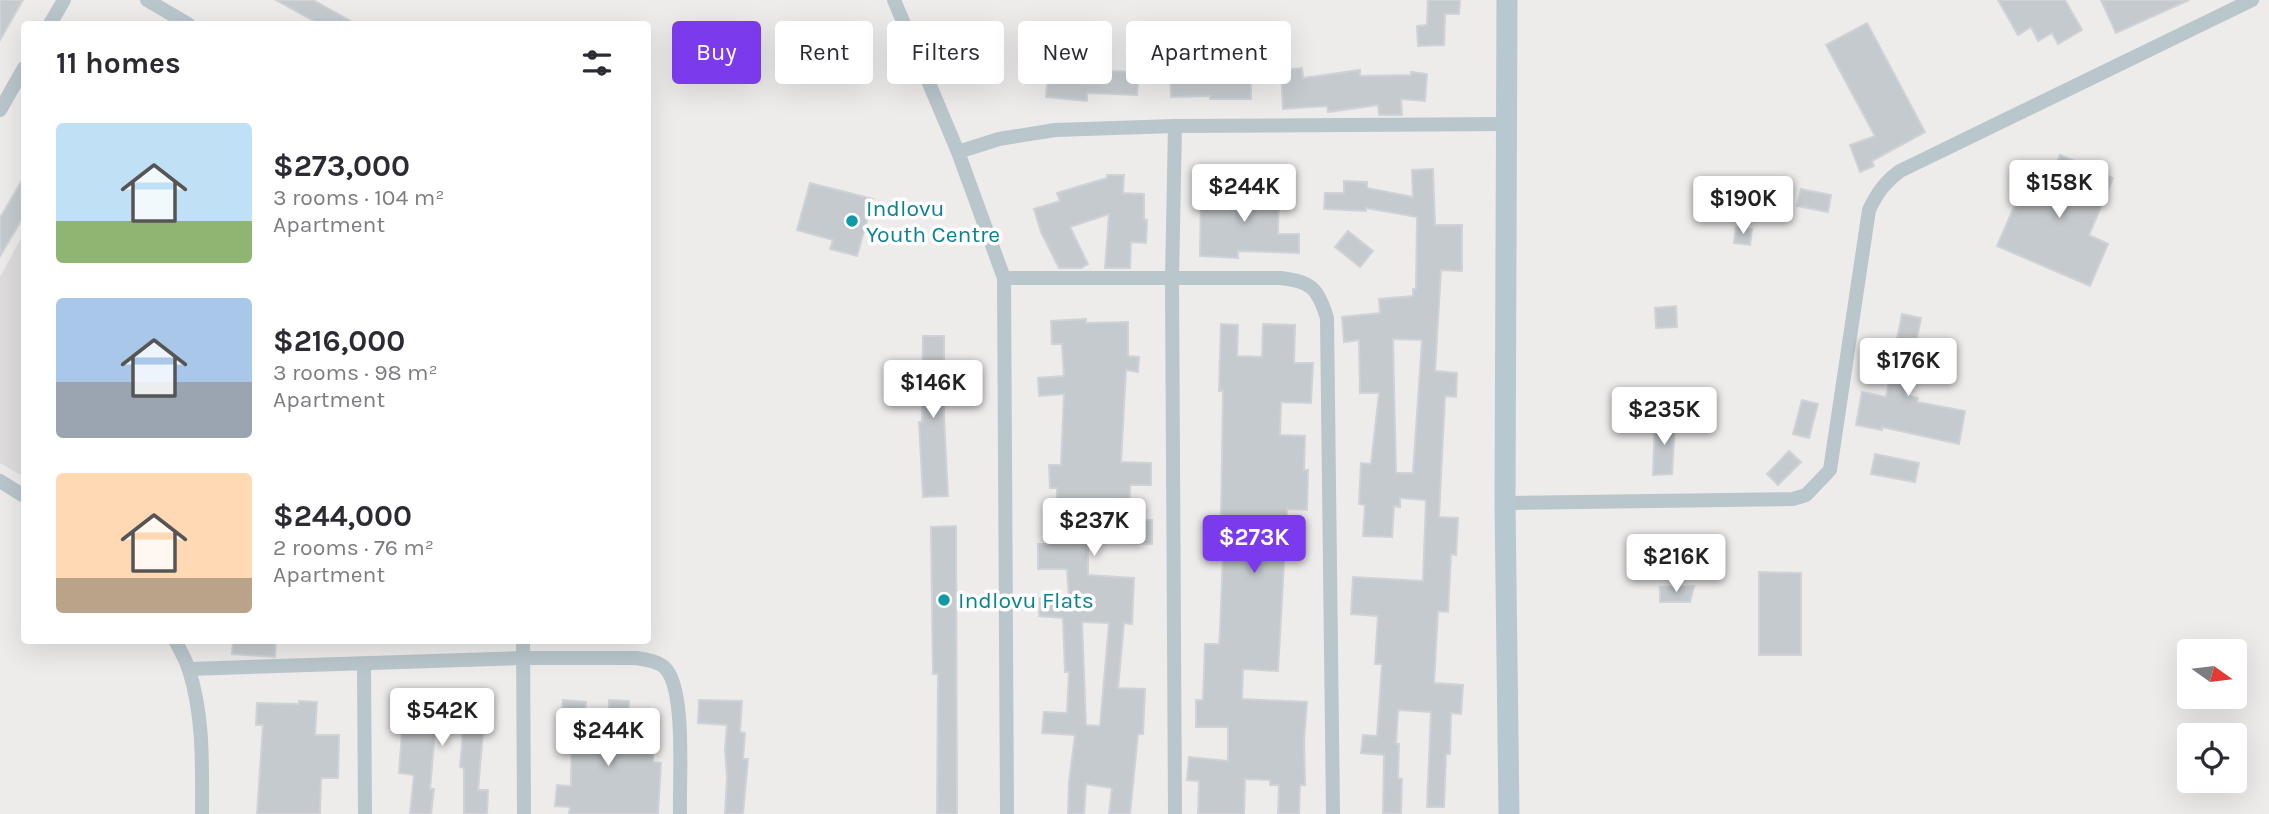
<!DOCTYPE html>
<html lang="en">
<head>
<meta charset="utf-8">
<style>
	body { margin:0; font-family:Karla,sans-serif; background:#f2f2f3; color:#2b2b33; height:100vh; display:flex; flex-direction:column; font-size:26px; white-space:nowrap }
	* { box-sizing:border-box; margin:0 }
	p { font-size:23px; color:#7c7c81 }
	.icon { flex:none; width:38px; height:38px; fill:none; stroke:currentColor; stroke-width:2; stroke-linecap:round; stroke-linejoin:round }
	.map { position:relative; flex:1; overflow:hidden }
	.sheet { position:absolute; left:21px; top:21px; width:630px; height:623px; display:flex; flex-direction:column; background:#fff; border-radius:7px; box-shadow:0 7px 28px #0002 }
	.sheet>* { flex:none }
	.hud { position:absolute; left:672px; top:21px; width:665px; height:63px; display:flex; gap:14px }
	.needle { width:46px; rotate:104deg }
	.fabs { position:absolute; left:2177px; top:639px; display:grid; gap:14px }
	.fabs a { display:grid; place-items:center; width:70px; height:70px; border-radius:7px; background:#fff; box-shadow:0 7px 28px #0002; font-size:35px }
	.price { position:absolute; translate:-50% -60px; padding:0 16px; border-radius:7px; background:#fff; color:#222; font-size:23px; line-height:46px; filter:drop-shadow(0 2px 4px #0008) }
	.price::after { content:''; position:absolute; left:50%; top:42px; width:21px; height:16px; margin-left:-10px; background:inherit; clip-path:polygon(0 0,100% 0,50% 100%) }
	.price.selected { background:#7c3aed; color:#fff }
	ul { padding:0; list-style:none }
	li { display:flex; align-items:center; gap:21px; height:175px; padding:0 35px }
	li span { display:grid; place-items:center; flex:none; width:196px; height:140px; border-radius:7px; color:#555 }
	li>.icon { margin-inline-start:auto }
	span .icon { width:84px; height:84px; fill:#fffc; stroke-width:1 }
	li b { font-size:30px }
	h2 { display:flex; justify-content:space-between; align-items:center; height:84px; padding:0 35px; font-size:30px }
	.chip { padding:0 24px; border-radius:7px; background:#fff; box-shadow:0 7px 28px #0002; font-size:24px; line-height:63px }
	.chip.selected { background:#7c3aed; color:#fff }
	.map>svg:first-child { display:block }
	.education { fill:#dfdcdd }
	.building { fill:#c5cace; stroke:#cfd3d7; stroke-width:2; fill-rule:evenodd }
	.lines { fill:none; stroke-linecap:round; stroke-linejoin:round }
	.street { stroke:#b9c6cb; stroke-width:14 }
	.secondary { stroke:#b8c8d0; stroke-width:21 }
	.culture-dot { fill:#0f9aa8; stroke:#fff; stroke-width:2.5 }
	.labels { text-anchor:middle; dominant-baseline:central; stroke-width:7; stroke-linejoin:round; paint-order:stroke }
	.culture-label { font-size:23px; fill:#0d838f; stroke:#fff; text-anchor:start }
</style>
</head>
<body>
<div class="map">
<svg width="2269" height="814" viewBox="0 0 2269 814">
	<rect width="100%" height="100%" fill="#eeebeb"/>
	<polygon class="education" points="24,233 24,477 0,463 0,277"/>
	<g class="building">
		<polygon points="0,0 23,0 0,40"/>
		<polygon points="276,0 313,0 356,24 319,24"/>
		<polygon points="1428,0 1460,0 1459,14 1445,14 1444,45 1418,46 1417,26 1427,25"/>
		<polygon points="1998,0 2065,0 2082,30 2058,44 2052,33 2038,41 2031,27 2018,35"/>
		<polygon points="2101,0 2189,0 2116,33"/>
		<polygon points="1867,23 1925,132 1872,161 1874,166 1860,172 1850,145 1875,136 1826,45"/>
		<polygon points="1196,49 1197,77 1251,78 1251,99 1210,99 1210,96 1171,97 1170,71 1152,72 1152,52"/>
		<polygon points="1302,68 1303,78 1360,70 1360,76 1411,75 1411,72 1427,74 1425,101 1401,99 1402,115 1379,115 1378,105 1328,112 1327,106 1283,109 1281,70"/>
		<polygon points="1104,71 1139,72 1137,95 1087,93 1087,101 1046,97 1048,75 1103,80"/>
		<polygon points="2060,155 2113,178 2089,235 2108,244 2090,286 1997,246 2030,170 2050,179"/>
		<path d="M1433 169 1435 225H1462V271L1441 270 1435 371 1457 373 1456 397 1445 396 1439 517 1458 518 1456 555 1451 554 1448 612 1438 611 1434 683 1463 685 1461 714 1451 713 1450 754H1446L1444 807H1427L1431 712 1398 710 1396 744H1399L1398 778 1402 779 1401 814 1383 813 1384 755 1361 753 1363 735 1377 736 1382 664H1375L1378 616 1351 614 1353 577 1423 581 1426 500 1400 498V507L1394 506 1392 537 1363 536 1365 505 1359 504 1361 463 1371 464 1379 393H1360L1359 340 1344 342 1342 317 1380 313 1379 299 1413 296V289H1416L1417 217 1366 208V211L1324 209 1325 193H1344V181L1367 182V188L1413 197 1412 170ZM1393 339 1422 340 1413 473H1396Z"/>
		<polygon points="1107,175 1124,175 1123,193 1144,194 1144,219 1147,220 1146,243 1131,242 1130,268 1105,268 1109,214 1070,227 1088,264 1081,268 1059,268 1041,232 1034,209 1060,201 1057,193 1107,178"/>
		<polygon points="24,177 24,216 0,256 0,218"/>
		<polygon points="810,183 873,199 857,256 830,249 833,240 797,230"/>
		<polygon points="1256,183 1279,184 1278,234 1299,234 1299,253 1238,251 1238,258 1200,256 1201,194 1256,197"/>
		<polygon points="1801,189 1831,195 1828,212 1797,206"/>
		<polygon points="1736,227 1752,229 1750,245 1734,243"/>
		<polygon points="1348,231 1373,251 1360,267 1335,247"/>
		<polygon points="1676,306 1677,327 1656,328 1655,308"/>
		<polygon points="1902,314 1921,318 1906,395 1918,398 1917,402 1965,411 1959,444 1882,427 1882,430 1856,425 1862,392 1886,397"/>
		<path d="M1086 319V323L1128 322V356L1139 357 1138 372 1126 370 1121 462 1151 463V485H1130L1129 520H1152V544L1088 542V575L1134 578 1132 624 1124 623 1118 688 1145 689 1143 734H1138L1130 814H1109L1112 788 1086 784 1084 814H1068L1069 782 1075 735 1042 733 1044 712 1067 713 1069 672H1065L1063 618 1039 616 1040 598 1069 599 1067 569H1038V544H1048L1046 519H1057V488H1050L1049 465H1061L1064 394 1039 396 1038 378 1064 376 1062 344H1052L1051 321ZM1082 622 1109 623 1100 726 1086 725Z"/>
		<polygon points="1221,324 1238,325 1237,356 1262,357 1263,324 1295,325 1294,363 1313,363 1311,403 1281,402 1280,435 1305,436 1304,470 1308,470 1307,510 1287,509 1278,671 1243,669 1242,699 1307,702 1304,740 1305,785 1300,785 1299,814 1278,814 1279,785 1270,785 1270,780 1245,779 1244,814 1198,814 1199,781 1187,780 1189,757 1228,761 1228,727 1196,727 1196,700 1203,700 1205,644 1219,644 1220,631 1223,556 1214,556 1215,521 1221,522 1223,391 1219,391"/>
		<polygon points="923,336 944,336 944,417 948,496 923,497 919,422 922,422"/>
		<polygon points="1802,400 1818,404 1809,438 1793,434"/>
		<polygon points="1710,408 1711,426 1682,428 1681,410"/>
		<polygon points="1655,420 1675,421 1672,474 1653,475"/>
		<polygon points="1789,451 1801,462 1778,485 1767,474"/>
		<polygon points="1875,454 1919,463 1915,482 1871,474"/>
		<polygon points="956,526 957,814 937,814 938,674 933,674 931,527"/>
		<polygon points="1759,572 1801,573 1801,655 1759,655"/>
		<polygon points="1694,586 1690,602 1660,602 1660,587"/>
		<polygon points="233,640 276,640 275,657 232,654"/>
		<polygon points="427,700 491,701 490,721 484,721 478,790 488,790 487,814 464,814 464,768 460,767 464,721 436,721 430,789 434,789 431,814 410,814 414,775 399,773 403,719 392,720 391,702"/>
		<polygon points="563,700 586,702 583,734 609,735 609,700 629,701 628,729 631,729 631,753 653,754 653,762 661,763 658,814 569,814 570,807 555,806 557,785 571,786 572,720 561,719"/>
		<polygon points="699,700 742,701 740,732 745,733 743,759 748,759 743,814 725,814 727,777 725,750 727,725 698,723"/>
		<polygon points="299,701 317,702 315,735 339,735 338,778 321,778 320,814 257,814 263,725 256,725 257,703 299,704"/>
	</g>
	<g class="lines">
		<g class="street">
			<polyline points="147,0 188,24"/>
			<polyline points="894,0 958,152 1004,278 1007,814"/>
			<polyline points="50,24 64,0"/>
			<polyline points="0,110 24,68"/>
			<polyline points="1175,126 1172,280 1175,814"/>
			<polyline points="958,152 999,139 1055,130 1175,126 1507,124"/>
			<path d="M1004 278H1280C1311 281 1318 288 1327 318L1333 814"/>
			<polyline points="0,481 24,496"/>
			<path d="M1505 503 1793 499 1806 495 1830 470 1869 210C1877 193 1885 182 1900 171L2252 0"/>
			<path d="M175 640C180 650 186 660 189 670 204 717 202 766 202 814"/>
			<polyline points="523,640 524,814"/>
			<polyline points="364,664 365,814"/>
			<path d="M189 669 523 658H636C647 660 659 661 666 669 686 692 679 781 680 814"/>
		</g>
		<polyline class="secondary" points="1507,0 1505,503 1509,814"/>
	</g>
	<g class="culture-dot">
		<circle cx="852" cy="221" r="7"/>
		<circle cx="944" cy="600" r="7"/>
	</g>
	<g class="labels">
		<g class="culture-label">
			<text x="866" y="208">Indlovu<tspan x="866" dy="26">Youth Centre</tspan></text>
			<text x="958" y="600">Indlovu Flats</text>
		</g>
	</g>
</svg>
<div class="fabs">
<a><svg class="needle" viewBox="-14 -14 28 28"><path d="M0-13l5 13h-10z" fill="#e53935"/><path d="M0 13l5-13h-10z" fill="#7c7c81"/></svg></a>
<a><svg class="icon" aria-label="locate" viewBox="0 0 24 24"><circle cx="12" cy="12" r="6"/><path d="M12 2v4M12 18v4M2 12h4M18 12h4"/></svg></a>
</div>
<b class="price" style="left:2059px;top:220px">$158K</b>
<b class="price" style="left:1244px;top:224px">$244K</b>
<b class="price" style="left:1743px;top:236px">$190K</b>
<b class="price" style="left:1908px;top:398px">$176K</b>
<b class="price" style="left:933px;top:420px">$146K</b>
<b class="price" style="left:1664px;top:447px">$235K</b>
<b class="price" style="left:1094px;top:558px">$237K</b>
<b class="price selected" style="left:1254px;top:575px">$273K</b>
<b class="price" style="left:1676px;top:594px">$216K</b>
<b class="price" style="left:442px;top:748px">$542K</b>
<b class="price" style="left:608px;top:768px">$244K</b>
<div class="hud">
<a class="chip selected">Buy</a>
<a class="chip">Rent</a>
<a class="chip">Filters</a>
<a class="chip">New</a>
<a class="chip">Apartment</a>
</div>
<section class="sheet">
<h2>11 homes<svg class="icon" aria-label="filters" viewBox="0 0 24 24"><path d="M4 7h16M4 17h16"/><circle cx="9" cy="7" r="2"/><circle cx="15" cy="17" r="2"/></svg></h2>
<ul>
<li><span style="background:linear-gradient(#bfe0f5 70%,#8fb573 0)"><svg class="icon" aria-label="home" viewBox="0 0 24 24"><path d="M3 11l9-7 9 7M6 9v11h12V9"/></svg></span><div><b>$273,000</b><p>3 rooms · 104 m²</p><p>Apartment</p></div></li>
<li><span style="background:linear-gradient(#a9c7e8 60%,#9aa5b1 0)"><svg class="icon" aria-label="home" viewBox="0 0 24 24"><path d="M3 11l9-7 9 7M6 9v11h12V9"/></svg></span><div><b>$216,000</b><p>3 rooms · 98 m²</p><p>Apartment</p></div></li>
<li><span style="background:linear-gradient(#ffd9b3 75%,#b9a48a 0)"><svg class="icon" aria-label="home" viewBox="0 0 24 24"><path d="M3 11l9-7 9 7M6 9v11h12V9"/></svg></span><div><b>$244,000</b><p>2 rooms · 76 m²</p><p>Apartment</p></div></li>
</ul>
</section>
</div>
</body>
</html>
